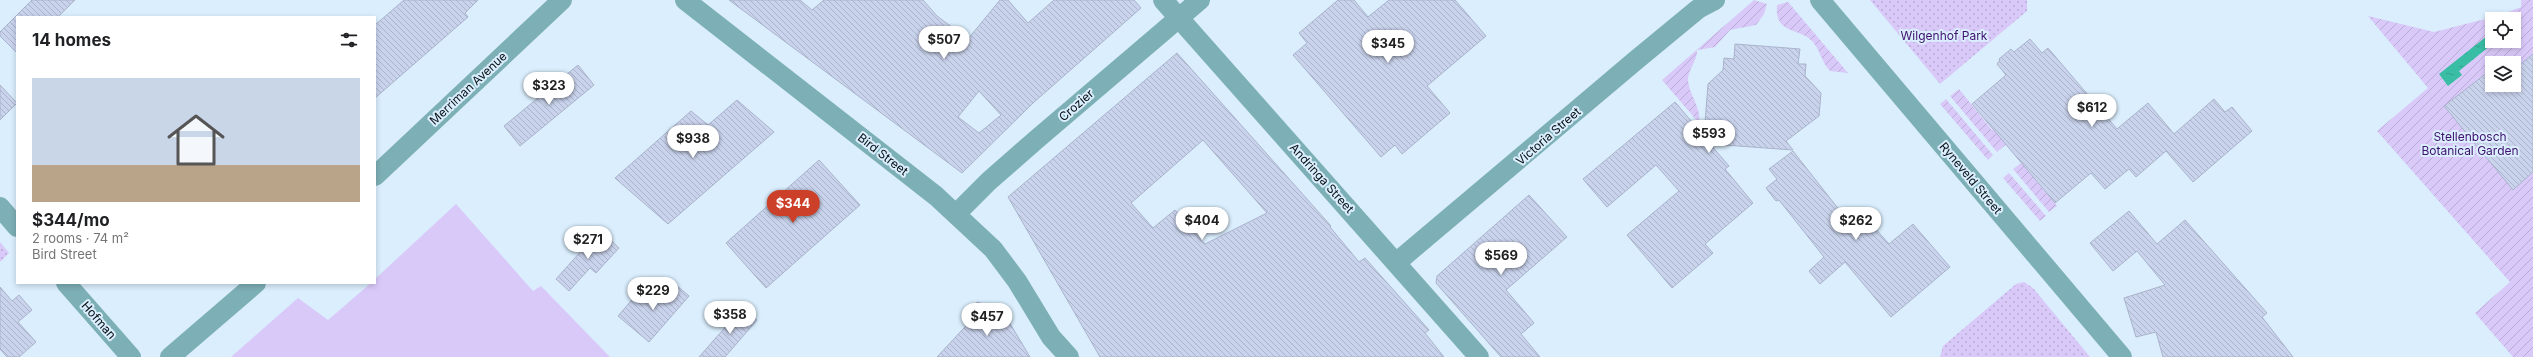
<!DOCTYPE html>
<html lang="en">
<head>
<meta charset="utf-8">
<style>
	body { margin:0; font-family:Inter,sans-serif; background:#f6f6f6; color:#202124; height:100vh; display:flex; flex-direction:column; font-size:15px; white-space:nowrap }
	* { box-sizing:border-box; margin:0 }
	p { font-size:13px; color:#757577 }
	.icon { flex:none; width:22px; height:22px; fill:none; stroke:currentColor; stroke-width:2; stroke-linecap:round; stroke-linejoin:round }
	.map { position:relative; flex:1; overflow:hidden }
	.sheet { position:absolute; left:16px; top:16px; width:360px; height:268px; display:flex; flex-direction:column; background:#fff; border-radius:0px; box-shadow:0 2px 6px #0003 }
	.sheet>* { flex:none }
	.fabs { position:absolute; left:2485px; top:12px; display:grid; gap:8px }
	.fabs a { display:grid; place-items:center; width:36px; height:36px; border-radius:0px; background:#fff; box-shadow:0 2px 6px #0003; font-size:20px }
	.price { position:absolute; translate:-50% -34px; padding:0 9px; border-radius:14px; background:#fff; color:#222; font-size:13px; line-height:26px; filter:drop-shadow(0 1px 2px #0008) }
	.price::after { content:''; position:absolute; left:50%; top:24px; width:12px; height:9px; margin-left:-6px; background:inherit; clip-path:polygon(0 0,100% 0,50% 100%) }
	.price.on { background:#cc402a; color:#fff }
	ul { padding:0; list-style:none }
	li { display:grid; align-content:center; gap:8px; height:212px; padding:0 16px }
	li span { display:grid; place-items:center; height:124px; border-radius:0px; color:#555 }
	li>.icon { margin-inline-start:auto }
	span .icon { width:72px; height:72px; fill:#fffc; stroke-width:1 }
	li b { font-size:17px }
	h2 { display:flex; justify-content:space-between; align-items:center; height:48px; padding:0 16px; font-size:17px }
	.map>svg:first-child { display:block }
	.grass { fill:url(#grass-dots) }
	.garden { fill:url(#garden-furrows); fill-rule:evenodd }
	.pitch { fill:#d9c9f9 }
	.water { fill:url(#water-ripples) }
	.building { fill:url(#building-back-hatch); stroke:#aab3cc; fill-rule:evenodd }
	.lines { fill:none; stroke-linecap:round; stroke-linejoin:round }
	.minor { stroke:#7dafb6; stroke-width:20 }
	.labels { text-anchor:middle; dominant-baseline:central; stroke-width:4; stroke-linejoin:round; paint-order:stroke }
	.park-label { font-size:12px; fill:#3f106f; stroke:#daeefd }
	.street-label { font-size:12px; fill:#060f14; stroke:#daeefd }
</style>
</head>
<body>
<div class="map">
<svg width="2533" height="357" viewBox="0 0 2533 357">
	<defs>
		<pattern id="grass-dots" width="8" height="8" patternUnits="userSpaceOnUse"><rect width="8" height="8" fill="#d9c9f9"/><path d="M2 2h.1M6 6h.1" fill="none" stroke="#b9abd5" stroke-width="1.8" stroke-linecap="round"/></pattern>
		<pattern id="garden-furrows" width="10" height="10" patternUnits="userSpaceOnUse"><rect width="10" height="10" fill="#d9c9f9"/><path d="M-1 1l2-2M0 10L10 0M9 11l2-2" fill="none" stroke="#b9abd5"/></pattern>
		<pattern id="water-ripples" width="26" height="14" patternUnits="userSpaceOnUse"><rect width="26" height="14" fill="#39bda4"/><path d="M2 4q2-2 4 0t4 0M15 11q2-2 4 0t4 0" fill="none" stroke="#31a18c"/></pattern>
		<pattern id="building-back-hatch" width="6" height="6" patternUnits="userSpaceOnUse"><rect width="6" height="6" fill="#c9d3ec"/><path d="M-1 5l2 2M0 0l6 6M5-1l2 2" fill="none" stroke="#abb4ca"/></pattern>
	</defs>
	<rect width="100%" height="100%" fill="#daeefd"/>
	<g class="grass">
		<polygon points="1870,0 2027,0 2027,11 1940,84"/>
		<polygon points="0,242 9,253 0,262"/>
		<polygon points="2024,282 2033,288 2090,357 1940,357 1943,346 2016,284"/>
	</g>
	<g class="garden">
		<path d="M1754 0 1767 4 1764 14 1756 25 1730 30 1715 47 1697 50C1698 60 1688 69 1688 80 1689 95 1702 108 1699 123L1662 80Z"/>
		<path d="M2521 0H2533V357H2513L2475 313 2510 282 2377 131 2428 88 2368 16 2434 32 2501 15 2521 7ZM2492 19H2514V41H2492ZM2492 63H2514V85H2492Z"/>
		<path d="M1788 2 1848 73 1830 71C1821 61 1820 50 1813 42 1800 27 1774 35 1777 5Z"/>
		<polygon points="1959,89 1992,130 1996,127 2009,142 1997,152 1950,96"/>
		<polygon points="1946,99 1993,155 1988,160 1940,104"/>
		<polygon points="2025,160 2032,176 2057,206 2049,212 2013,169"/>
		<polygon points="2009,173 2046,216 2040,221 2003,178"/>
	</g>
	<polygon class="pitch" points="456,204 533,291 541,286 610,357 231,357 298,298 328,320 371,283 375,283 375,279"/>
	<polygon class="water" points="2492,32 2492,41 2496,41 2459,71 2462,75 2448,86 2439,74"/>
	<g class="building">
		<polygon points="32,0 75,0 58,17 17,17 17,53 0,36 0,32"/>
		<polygon points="404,0 478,0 465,13 468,17 375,98 375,25"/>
		<path d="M729 0H800L812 10 824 0H923L937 16 968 39 1000 0H1008L1028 23 1054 0H1134L1141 8 1033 103 962 173ZM979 91 1001 115 979 133 958 117Z"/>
		<polygon points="1338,0 1354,0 1368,17 1389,0 1455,0 1486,36 1427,86 1450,113 1402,154 1395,145 1381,157 1293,55 1307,43 1299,33"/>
		<polygon points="2030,39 2042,53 2048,48 2117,129 2148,103 2174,134 2214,99 2225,112 2232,107 2252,131 2193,182 2166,151 2136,177 2129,169 2105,189 2091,173 2055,203 1972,104 2006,75 1997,64 2000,60 1999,59 2011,49 2014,52"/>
		<polygon points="1735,44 1800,49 1798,64 1806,64 1805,76 1821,93 1819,116 1786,141 1793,150 1710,144 1729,166 1725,169 1753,203 1705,244 1713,253 1672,288 1627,235 1679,191 1656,165 1607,207 1583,179 1675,102 1704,136 1708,84 1723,70 1724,58 1734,59"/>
		<path d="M1177 53 1331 226 1330 227 1359 262 1365 258 1429 330 1425 333 1444 357H1100L1008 197ZM1203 140 1267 213 1205 244 1175 210 1153 228 1131 203Z"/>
		<polygon points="2533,54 2533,172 2513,190 2444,106 2492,69 2492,85 2514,85 2514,70"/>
		<polygon points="578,65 594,85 520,146 504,126"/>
		<polygon points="0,85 17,103 0,120"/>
		<polygon points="737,100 774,132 668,224 615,178 691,111 708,125"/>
		<polygon points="1793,151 1855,230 1867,219 1889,244 1913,224 1950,267 1891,317 1845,262 1820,284 1809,271 1824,257 1779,200 1776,201 1766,188 1777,179 1769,169"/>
		<polygon points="819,160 860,205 766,288 726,243"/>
		<polygon points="1529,195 1567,237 1506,290 1534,323 1521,334 1540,357 1501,357 1436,283 1437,276"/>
		<polygon points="2129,211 2157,244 2185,220 2267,313 2262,317 2293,357 2163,357 2156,332 2136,337 2124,298 2165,285 2137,251 2113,271 2090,243"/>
		<polygon points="600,230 619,248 596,273 590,268 569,291 556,279"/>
		<polygon points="670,280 689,296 649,342 618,316 637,294 649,304"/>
		<polygon points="0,287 12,301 19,295 32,310 18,322 36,342 19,357 7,357 0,349"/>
		<polygon points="977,302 1002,310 1030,357 937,357 977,314"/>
		<polygon points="743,307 757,320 725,357 699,357"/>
	</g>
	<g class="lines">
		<g class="minor">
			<polyline points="685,0 936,196 993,249 1017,281 1051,337 1069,357"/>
			<polyline points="1163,0 1479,357"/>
			<polyline points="1820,0 2122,357"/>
			<polyline points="375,176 562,0"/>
			<polyline points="0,207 17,227"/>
			<polyline points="956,214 989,181 1037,139 1200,0"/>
			<polyline points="1397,262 1635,61 1698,9 1715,0"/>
			<polyline points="66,283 131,357"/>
			<polyline points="170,357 256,283"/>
		</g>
	</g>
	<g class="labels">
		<g class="park-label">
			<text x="1944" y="35">Wilgenhof Park</text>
			<text x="2470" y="136">Stellenbosch<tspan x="2470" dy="14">Botanical Garden</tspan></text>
		</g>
		<g class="street-label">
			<text transform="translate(468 88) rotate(-43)">Merriman Avenue</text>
			<text transform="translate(1076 105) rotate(-41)">Crozier</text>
			<text transform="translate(1548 136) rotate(-41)">Victoria Street</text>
			<text transform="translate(883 154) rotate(38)">Bird Street</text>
			<text transform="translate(1322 178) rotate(48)">Andringa Street</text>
			<text transform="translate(1971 178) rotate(50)">Ryneveld Street</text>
			<text transform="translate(99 320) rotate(49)">Hofman</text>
		</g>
	</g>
</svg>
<div class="fabs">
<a><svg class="icon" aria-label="locate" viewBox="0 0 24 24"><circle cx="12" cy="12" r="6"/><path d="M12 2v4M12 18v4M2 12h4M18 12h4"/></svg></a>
<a><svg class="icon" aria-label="layers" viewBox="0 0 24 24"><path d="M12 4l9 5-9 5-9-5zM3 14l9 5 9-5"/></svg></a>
</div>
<b class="price" style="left:944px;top:60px">$507</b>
<b class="price" style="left:1388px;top:64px">$345</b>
<b class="price" style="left:549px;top:106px">$323</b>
<b class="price" style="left:2092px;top:128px">$612</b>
<b class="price" style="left:1709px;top:154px">$593</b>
<b class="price" style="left:693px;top:159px">$938</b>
<b class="price on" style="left:793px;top:224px">$344</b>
<b class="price" style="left:1202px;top:241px">$404</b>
<b class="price" style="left:1856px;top:241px">$262</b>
<b class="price" style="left:588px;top:260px">$271</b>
<b class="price" style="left:1501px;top:276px">$569</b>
<b class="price" style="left:653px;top:311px">$229</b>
<b class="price" style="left:730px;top:335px">$358</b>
<b class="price" style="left:987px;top:337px">$457</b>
<section class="sheet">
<h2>14 homes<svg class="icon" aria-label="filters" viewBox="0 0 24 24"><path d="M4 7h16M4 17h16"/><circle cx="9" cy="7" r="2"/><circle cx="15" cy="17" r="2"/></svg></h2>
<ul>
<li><span style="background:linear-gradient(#c9d6e8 70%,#b9a48a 0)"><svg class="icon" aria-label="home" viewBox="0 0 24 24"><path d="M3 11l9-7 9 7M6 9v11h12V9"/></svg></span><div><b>$344/mo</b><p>2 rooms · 74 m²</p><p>Bird Street</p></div></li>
</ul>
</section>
</div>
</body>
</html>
